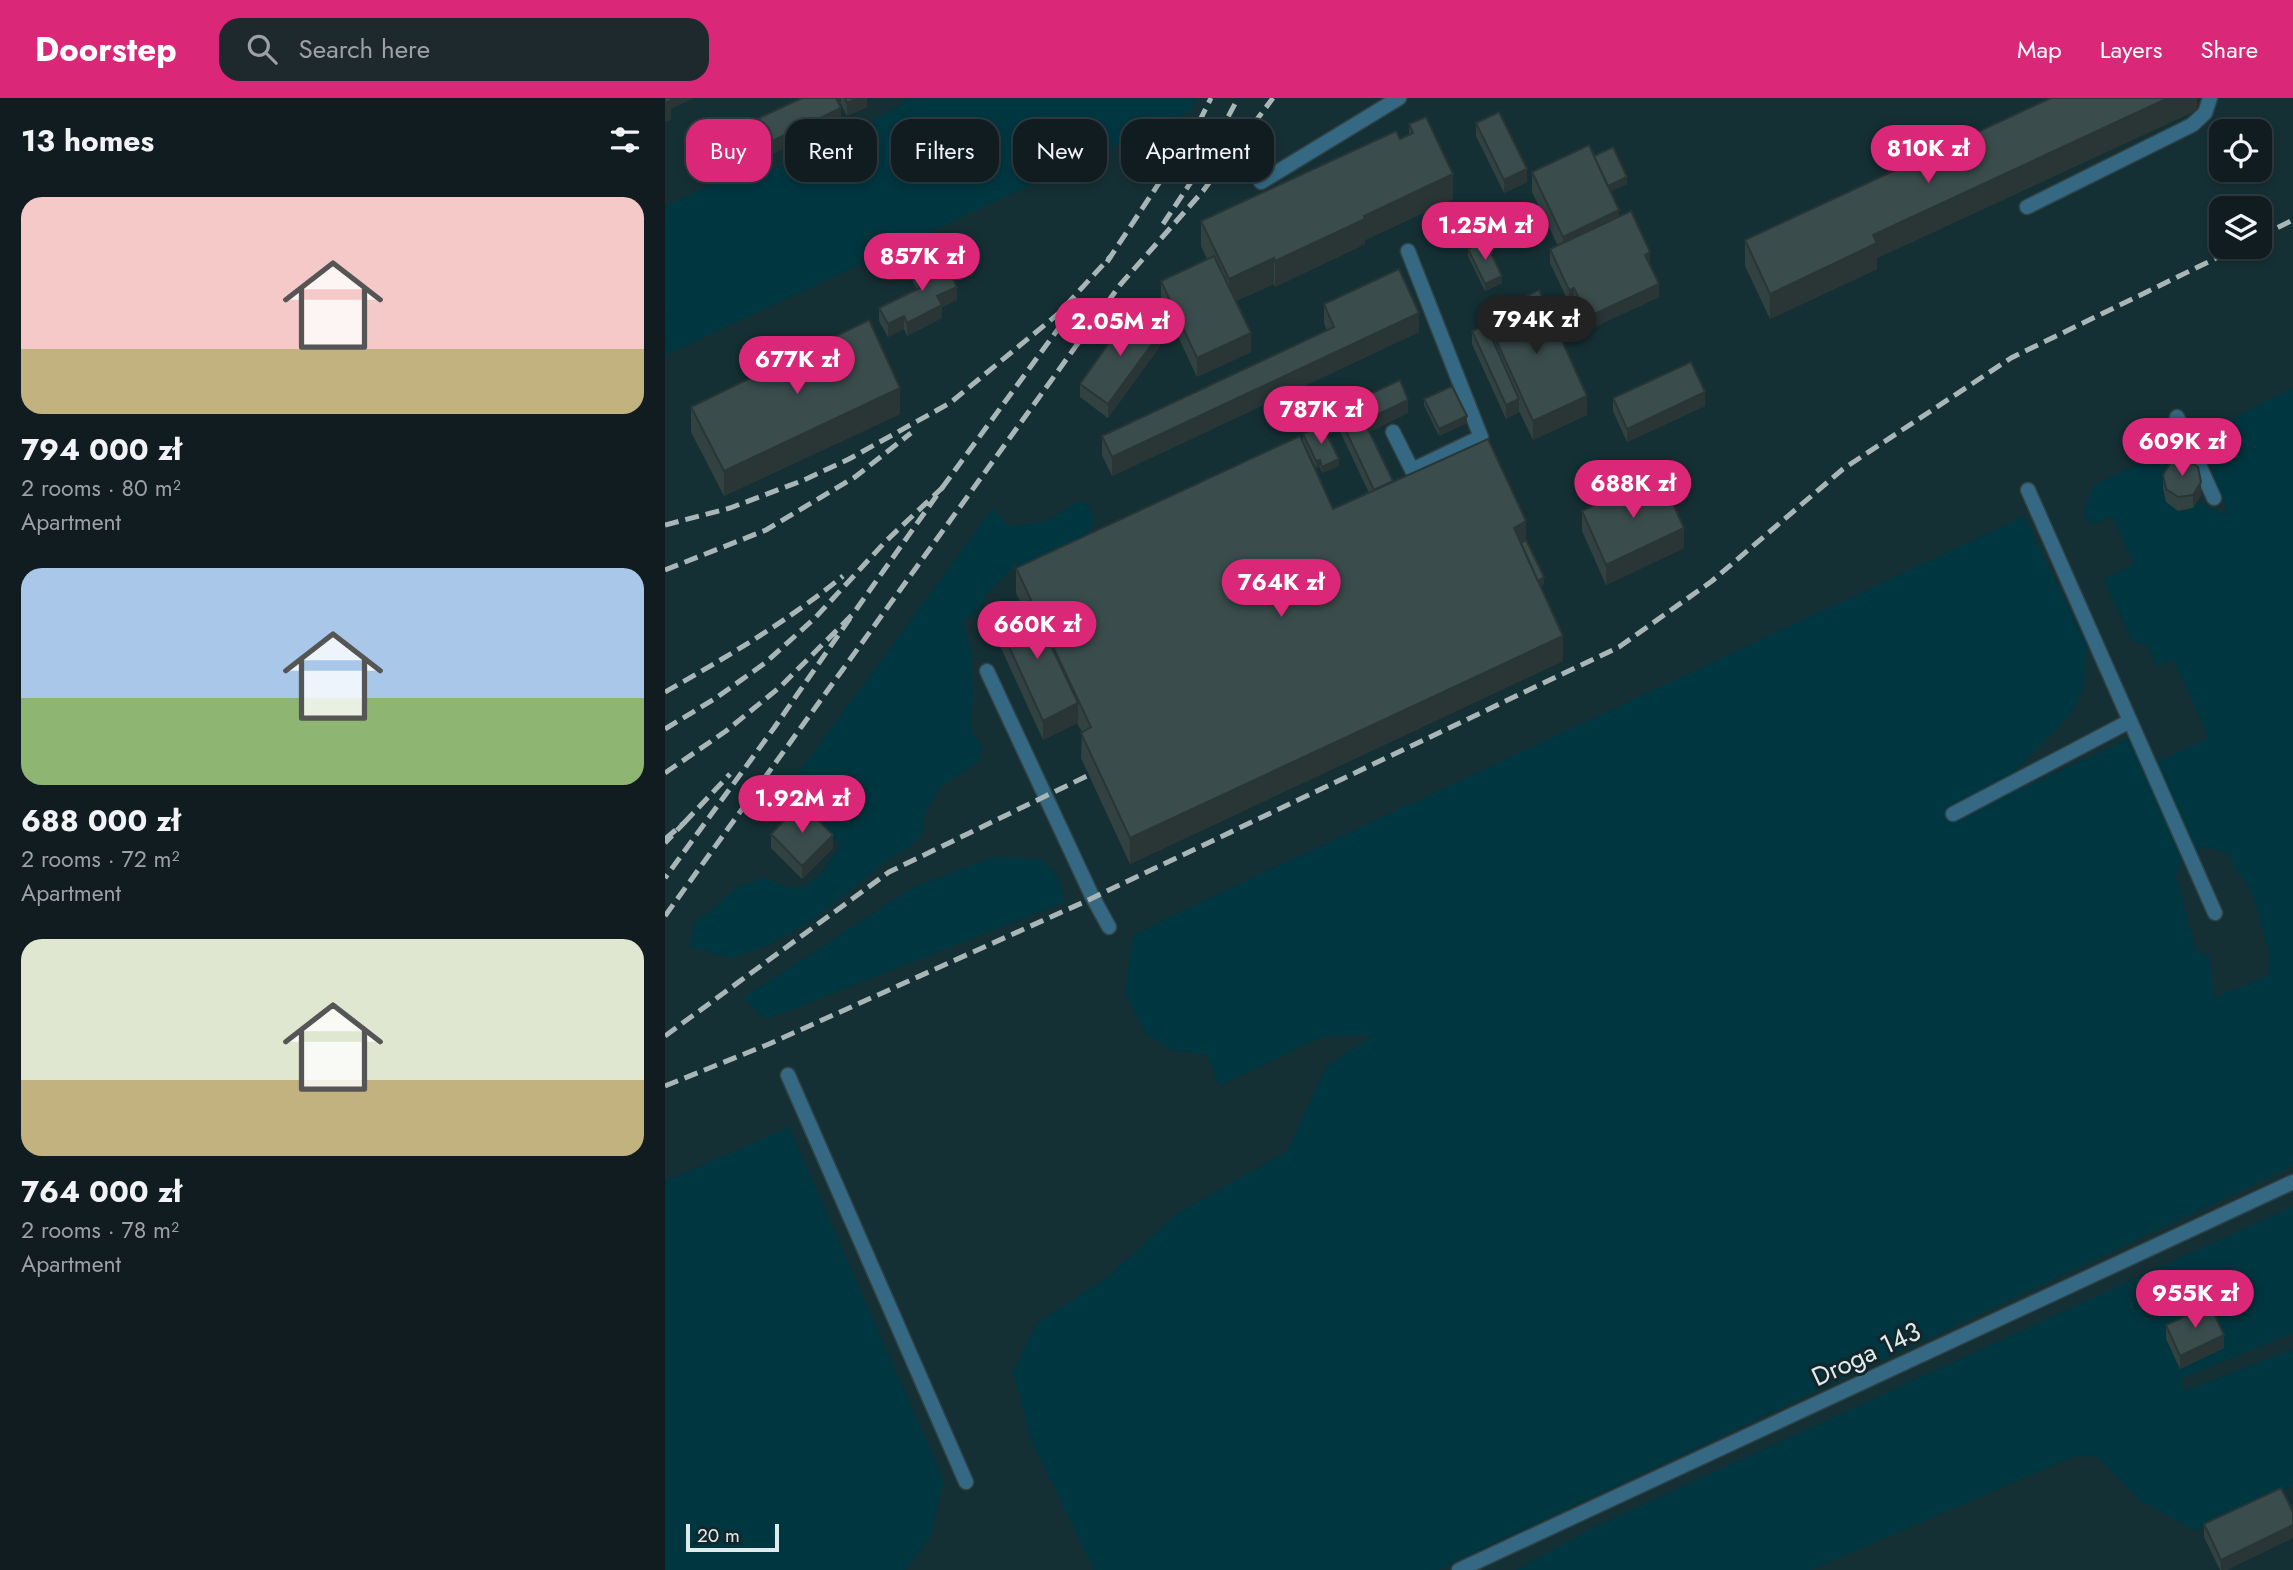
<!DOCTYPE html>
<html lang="en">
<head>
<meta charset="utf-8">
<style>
	body { margin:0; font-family:Jost,sans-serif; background:#1e292d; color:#f1f3f6; height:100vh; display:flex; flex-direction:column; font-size:26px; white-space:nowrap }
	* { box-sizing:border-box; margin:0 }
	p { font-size:23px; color:#9ca1a5 }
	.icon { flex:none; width:38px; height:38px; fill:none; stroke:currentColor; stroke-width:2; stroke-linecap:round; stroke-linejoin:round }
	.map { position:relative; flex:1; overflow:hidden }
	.drawer { display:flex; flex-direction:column; background:#101c20; width:665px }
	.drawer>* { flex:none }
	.guide { position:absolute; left:21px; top:21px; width:665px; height:63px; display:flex; gap:14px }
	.tools { position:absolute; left:1544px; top:21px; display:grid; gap:14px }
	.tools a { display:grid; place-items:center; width:63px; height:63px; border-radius:14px; background:#101c20; box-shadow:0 4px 10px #0003,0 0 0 2px #303a3e; font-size:35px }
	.scale { position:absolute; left:21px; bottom:18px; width:93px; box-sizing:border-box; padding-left:7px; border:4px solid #e0ebed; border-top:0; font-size:19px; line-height:24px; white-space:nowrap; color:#e0ebed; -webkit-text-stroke:5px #15262a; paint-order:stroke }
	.price { position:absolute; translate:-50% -60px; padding:0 16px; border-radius:24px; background:#db2777; color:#fff; font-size:23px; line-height:46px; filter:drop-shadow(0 2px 4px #0008) }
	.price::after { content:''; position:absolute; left:50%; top:42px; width:21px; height:16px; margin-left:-10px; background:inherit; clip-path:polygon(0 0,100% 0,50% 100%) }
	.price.on { background:#222; color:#fff }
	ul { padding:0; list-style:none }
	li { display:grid; align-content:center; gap:14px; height:371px; padding:0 21px }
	li span { display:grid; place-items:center; height:217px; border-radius:21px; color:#555 }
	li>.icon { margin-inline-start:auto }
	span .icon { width:126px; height:126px; fill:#fffc; stroke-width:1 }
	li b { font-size:30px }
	h2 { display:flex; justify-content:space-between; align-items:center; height:84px; padding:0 21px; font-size:30px }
	.tag { padding:0 24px; border-radius:21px; background:#101c20; box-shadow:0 4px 10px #0003,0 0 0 2px #303a3e; font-size:24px; line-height:63px }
	.tag.on { background:#db2777; color:#fff }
	header { display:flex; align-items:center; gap:42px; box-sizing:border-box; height:98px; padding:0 35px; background:#db2777; color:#fff }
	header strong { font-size:33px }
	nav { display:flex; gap:38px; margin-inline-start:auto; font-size:24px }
	.search { width:490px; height:63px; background:#1e292d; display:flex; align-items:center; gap:18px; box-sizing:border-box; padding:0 24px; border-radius:21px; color:#9ca1a5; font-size:26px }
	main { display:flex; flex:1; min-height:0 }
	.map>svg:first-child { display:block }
	.built { fill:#153035; fill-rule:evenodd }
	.green { fill:#003640; fill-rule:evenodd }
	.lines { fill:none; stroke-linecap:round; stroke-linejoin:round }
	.lane-casing { stroke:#314245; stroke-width:17 }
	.lane { stroke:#346883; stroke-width:14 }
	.rail { stroke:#a9b6b8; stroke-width:5; stroke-dasharray:14 7; stroke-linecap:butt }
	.wall { fill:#324241 }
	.shaded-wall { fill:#293635 }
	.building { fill:#3a4d4c; stroke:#293635; stroke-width:2 }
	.labels { text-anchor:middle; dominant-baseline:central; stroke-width:6; stroke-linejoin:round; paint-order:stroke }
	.street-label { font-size:26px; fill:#e0ebed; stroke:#15262a }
</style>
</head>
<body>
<header>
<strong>Doorstep</strong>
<div class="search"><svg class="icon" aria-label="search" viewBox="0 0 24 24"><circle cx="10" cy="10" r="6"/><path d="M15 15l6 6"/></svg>Search here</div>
<nav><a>Map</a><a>Layers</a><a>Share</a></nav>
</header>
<main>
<section class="drawer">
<h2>13 homes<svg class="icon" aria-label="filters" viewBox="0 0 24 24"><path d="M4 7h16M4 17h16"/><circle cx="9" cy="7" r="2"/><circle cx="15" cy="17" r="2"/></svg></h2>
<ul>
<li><span style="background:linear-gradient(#f6c9c9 70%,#c2b280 0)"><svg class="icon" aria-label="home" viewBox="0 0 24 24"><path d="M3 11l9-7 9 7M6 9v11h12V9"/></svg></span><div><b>794 000 zł</b><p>2 rooms · 80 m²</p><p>Apartment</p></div></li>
<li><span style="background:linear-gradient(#a9c7e8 60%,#8fb573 0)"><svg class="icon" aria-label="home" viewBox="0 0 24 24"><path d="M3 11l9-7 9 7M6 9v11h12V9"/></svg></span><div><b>688 000 zł</b><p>2 rooms · 72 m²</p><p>Apartment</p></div></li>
<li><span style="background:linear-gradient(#dfe7d0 65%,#c2b280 0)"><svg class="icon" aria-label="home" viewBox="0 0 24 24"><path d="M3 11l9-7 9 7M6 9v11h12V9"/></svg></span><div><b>764 000 zł</b><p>2 rooms · 78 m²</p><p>Apartment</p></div></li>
</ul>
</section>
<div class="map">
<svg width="1628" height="1472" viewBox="0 0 1628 1472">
	<rect width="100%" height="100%" fill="#15262a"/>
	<path class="built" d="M0 0H1628V1472H0ZM1556 33H1594V72H1556ZM1556 110H1594V149H1556Z"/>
	<g class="green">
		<polygon points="241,0 531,0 525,13 1,257 0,108 44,88 102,73 148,58 236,6"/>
		<path d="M1625 291 1628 292V1068L773 1472H429L366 1342 348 1272 372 1225 444 1178 511 1116 622 1053 661 969 707 937 657 939 554 988 542 957 505 952 480 935 460 896 468 837 502 820 1359 418 1422 547 1419 588 1405 617 1348 675 1349 690 1363 688 1473 636 1487 666 1544 640 1508 562 1492 569 1482 548 1467 543 1438 481 1469 466 1447 419 1425 428 1419 414 1429 387 1517 345 1528 370 1501 383 1498 390 1501 404C1511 415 1523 415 1533 404L1559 416 1562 413 1534 337ZM1541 748 1565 757 1569 770 1581 785 1590 805 1605 859 1604 877 1549 899 1544 858 1531 852 1511 778 1517 760Z"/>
		<polygon points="412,404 423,405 429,423 417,447 370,467 349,468 324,493 311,515 297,523 306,553 308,597 306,632 317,648 314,663 275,689 260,714 256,738 241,752 222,762 148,822 97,850 67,860 24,849 29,826 74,788 100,780 122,789 136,791 155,777 176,747 134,709 112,704 328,410 344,429 381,423"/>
		<polygon points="328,759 374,761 392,776 400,804 106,920 95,918 79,899 248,789"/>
		<polygon points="124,1029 279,1383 265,1440 240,1472 0,1472 0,1083"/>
		<polygon points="1628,1108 1628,1235 1515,1281 1519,1293 1628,1251 1628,1388 1570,1421 1529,1432 1477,1404 1431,1358 1408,1359 1146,1472 851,1472 931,1428"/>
	</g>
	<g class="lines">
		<defs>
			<g id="lane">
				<polyline points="596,84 734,0"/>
				<polyline points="1362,109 1527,27 1540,15 1545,0"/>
				<polyline points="1512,319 1549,400"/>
				<polyline points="728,334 747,372 816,339 743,153"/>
				<polyline points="1363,392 1550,815"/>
				<polyline points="322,573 427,798 444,829"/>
				<polyline points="1288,716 1465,623"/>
				<polyline points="123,977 301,1384"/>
				<polyline points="794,1472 1628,1084"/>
			</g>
		</defs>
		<use href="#lane" class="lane-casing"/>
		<use href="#lane" class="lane"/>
		<g class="rail">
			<polyline points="498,126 540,63 573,0"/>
			<polyline points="1594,139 1628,122"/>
			<polyline points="442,164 533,26 546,0"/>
			<polyline points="277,390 407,212"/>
			<polyline points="0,427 65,410 139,382 184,361 285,305 393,216 446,158"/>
			<polyline points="0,472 101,432 190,379 246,335"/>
			<path d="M0 594C62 559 123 523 178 478"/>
			<polyline points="0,631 51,600 100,565 150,520 221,443 277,390 188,516"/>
			<polyline points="0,675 61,633 115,589 188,516 109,630 0,780"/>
			<polyline points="19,725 65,676"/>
			<polyline points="0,741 19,725 0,745"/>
			<polyline points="0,818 455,187 538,93 608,0"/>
			<polyline points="0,938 224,774 424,677"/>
			<polyline points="0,988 104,946 419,804 954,549 1047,483 1178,371 1346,260 1574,149"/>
		</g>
	</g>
	<g class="wall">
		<polygon points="137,0 202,0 202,9 182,18 176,6 174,6 176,23 105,57 94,33 94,20"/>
		<polygon points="1532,0 1532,12 1212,160 1212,171 1105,221 1080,168 1080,142"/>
		<polygon points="811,25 862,84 839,95 811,38"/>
		<polygon points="744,26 788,101 700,142 700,146 610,189 609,186 571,203 586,254 532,279 496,202 496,183 542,161 536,148 536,123 735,41 744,37"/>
		<polygon points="929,58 962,86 945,93 954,119 985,167 994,199 923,232 909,203 904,205 885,165 885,151 893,148 867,94 867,74"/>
		<polygon points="803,151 837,185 820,193 803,158"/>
		<polygon points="248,172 292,202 277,209 277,220 242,238 239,231 223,239 214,223 214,210 252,192 248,185"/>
		<polygon points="659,206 754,234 447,378 437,357 437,338 662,233 659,225"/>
		<polygon points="820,218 922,317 868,342 854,313 854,314 841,321 807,246 807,233 820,228"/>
		<polygon points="495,248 443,320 415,299 415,286"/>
		<polygon points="948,300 1040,308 962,344 948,313"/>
		<polygon points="759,301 802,325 774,338 759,307"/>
		<polygon points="26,309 235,316 59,398 26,334"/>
		<polygon points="671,312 743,315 704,334 728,384 861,442 879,486 876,488 898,563 465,766 416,660 417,634 412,625 378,642 331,539 331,520 357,507 351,495 351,470 668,411 704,395 671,325"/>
		<polygon points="638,336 674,368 657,375 655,369 651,370 638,343"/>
		<polygon points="1498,377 1536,397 1528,410 1513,413 1501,404 1498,390"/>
		<polygon points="1008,406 1019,450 941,487 917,433 917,413"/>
		<polygon points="106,736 168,750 137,781 106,750"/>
		<polygon points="1501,1227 1559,1250 1515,1271 1501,1241"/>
		<polygon points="1539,1426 1562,1472 1555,1472 1539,1439"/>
	</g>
	<g class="shaded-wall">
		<polygon points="2,0 29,0 6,11 6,22 0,24 0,5"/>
		<polygon points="169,0 176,0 176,6 169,8"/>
		<polygon points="193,0 202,0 202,9 182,18 182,5"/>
		<polygon points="1503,0 1532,0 1532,12 1212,160 1212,171 1105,221 1105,196 1208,137"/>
		<polygon points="176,10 176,23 105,57 105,44"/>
		<polygon points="862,71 862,84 839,95 839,82"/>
		<polygon points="788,76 788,101 700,142 700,146 610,189 610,163 699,118"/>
		<polygon points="962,79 962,86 938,97 938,90"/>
		<polygon points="954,112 954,132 898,159 898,139"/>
		<polygon points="985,154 985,168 980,157"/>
		<polygon points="609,160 609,186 564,206 564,181"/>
		<polygon points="837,178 837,185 820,193 820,186"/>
		<polygon points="994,186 994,199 923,232 923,219"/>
		<polygon points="292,189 292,202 277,209 277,220 242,238 242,225 272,198"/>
		<polygon points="909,190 909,203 904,205 904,192"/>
		<polygon points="754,215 754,234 447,378 447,359"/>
		<polygon points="239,218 239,231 223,239 223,226"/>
		<polygon points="495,235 495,248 443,320 443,306"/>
		<polygon points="586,235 586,254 532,279 532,260"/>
		<polygon points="235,290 235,316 59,398 59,373"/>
		<polygon points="1040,294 1040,308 962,344 962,331"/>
		<polygon points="922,298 922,317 868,342 868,323"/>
		<polygon points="854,301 854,314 841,321 841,307"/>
		<polygon points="743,302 743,315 699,336 699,323"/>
		<polygon points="802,318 802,325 774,338 774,331"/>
		<polygon points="674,361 674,368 657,375 657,369"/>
		<polygon points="655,362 655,369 651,370 651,363"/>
		<polygon points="1536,384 1536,397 1528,410 1528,397"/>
		<polygon points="861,423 861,448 851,454 849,430"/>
		<polygon points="1019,430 1019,450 941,487 941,467"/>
		<polygon points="879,479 879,486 866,494 866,487"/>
		<polygon points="898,538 898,563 465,766 465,740"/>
		<polygon points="413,605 413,625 378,642 378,623"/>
		<polygon points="168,737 168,750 137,781 137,768"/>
		<polygon points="1559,1237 1559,1250 1515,1271 1515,1258"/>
		<polygon points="1628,1427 1628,1440 1562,1472 1556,1472 1556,1462"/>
	</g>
	<g class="building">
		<polygon points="0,0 5,0 6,2 0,5"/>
		<polygon points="137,0 171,0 176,10 105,44 94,20"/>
		<polygon points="180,0 193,0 182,5"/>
		<polygon points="1386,0 1503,0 1208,137 1212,145 1105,196 1080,142"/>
		<polygon points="834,14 862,71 839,82 811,25"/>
		<polygon points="761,19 788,76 699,118 700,121 610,163 609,160 564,181 536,123 731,33 735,41 748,35 744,26"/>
		<polygon points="924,47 954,112 898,139 867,74"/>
		<polygon points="948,49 962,79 943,88 929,58"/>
		<polygon points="966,113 985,154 980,157 994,186 923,219 909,190 904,192 885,151"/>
		<polygon points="820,143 837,178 820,186 803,151"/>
		<polygon points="276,157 292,189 272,198 277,207 242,225 239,218 223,226 214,210 257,189 248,172"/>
		<polygon points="549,158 586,235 532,260 496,183"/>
		<polygon points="734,171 754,215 447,359 437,338 669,229 659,206"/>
		<polygon points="874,192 922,298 868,323 820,218"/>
		<polygon points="466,214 495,235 443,306 415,286"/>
		<polygon points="204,222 235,290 59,373 26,309"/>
		<polygon points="821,227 854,301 841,307 807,233"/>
		<polygon points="1026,264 1040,294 962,331 948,300"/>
		<polygon points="735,282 743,302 699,323 728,383 709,392 671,312"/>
		<polygon points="787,288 802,318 774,331 759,301"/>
		<polygon points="657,327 674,361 657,369 655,362 651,363 638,336"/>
		<polygon points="635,338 668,411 823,341 861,423 849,430 898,538 465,740 416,635 426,629 351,470"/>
		<polygon points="1521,361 1533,369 1536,384 1528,397 1513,399 1501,391 1498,377 1506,364"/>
		<polygon points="994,377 1004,397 1006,396 1008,399 1006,402 1019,430 941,467 917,413"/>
		<polygon points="861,442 879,479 873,483 856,445"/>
		<polygon points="365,503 413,605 378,623 331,520"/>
		<polygon points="136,705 168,737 137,768 106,736"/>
		<polygon points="1545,1207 1559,1237 1515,1258 1501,1227"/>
		<polygon points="1616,1390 1628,1414 1628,1427 1556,1462 1539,1426"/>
	</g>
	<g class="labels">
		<g class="street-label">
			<text transform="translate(1201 1256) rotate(-25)">Droga 143</text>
		</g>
	</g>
</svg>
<div class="tools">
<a><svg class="icon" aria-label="locate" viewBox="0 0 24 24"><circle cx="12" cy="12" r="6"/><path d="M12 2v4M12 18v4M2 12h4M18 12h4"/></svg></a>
<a><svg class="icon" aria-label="layers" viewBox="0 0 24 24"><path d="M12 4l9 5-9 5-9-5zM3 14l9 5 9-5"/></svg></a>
</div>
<div class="scale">20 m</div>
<b class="price" style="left:1263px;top:87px">810K zł</b>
<b class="price" style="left:820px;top:164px">1.25M zł</b>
<b class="price" style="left:257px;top:195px">857K zł</b>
<b class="price on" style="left:871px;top:258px">794K zł</b>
<b class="price" style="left:455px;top:260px">2.05M zł</b>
<b class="price" style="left:132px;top:298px">677K zł</b>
<b class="price" style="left:656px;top:348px">787K zł</b>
<b class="price" style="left:1517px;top:380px">609K zł</b>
<b class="price" style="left:968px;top:422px">688K zł</b>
<b class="price" style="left:616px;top:521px">764K zł</b>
<b class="price" style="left:372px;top:563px">660K zł</b>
<b class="price" style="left:137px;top:737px">1.92M zł</b>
<b class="price" style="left:1530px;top:1232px">955K zł</b>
<div class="guide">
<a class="tag on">Buy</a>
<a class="tag">Rent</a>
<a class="tag">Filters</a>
<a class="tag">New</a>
<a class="tag">Apartment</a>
</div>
</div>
</main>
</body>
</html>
